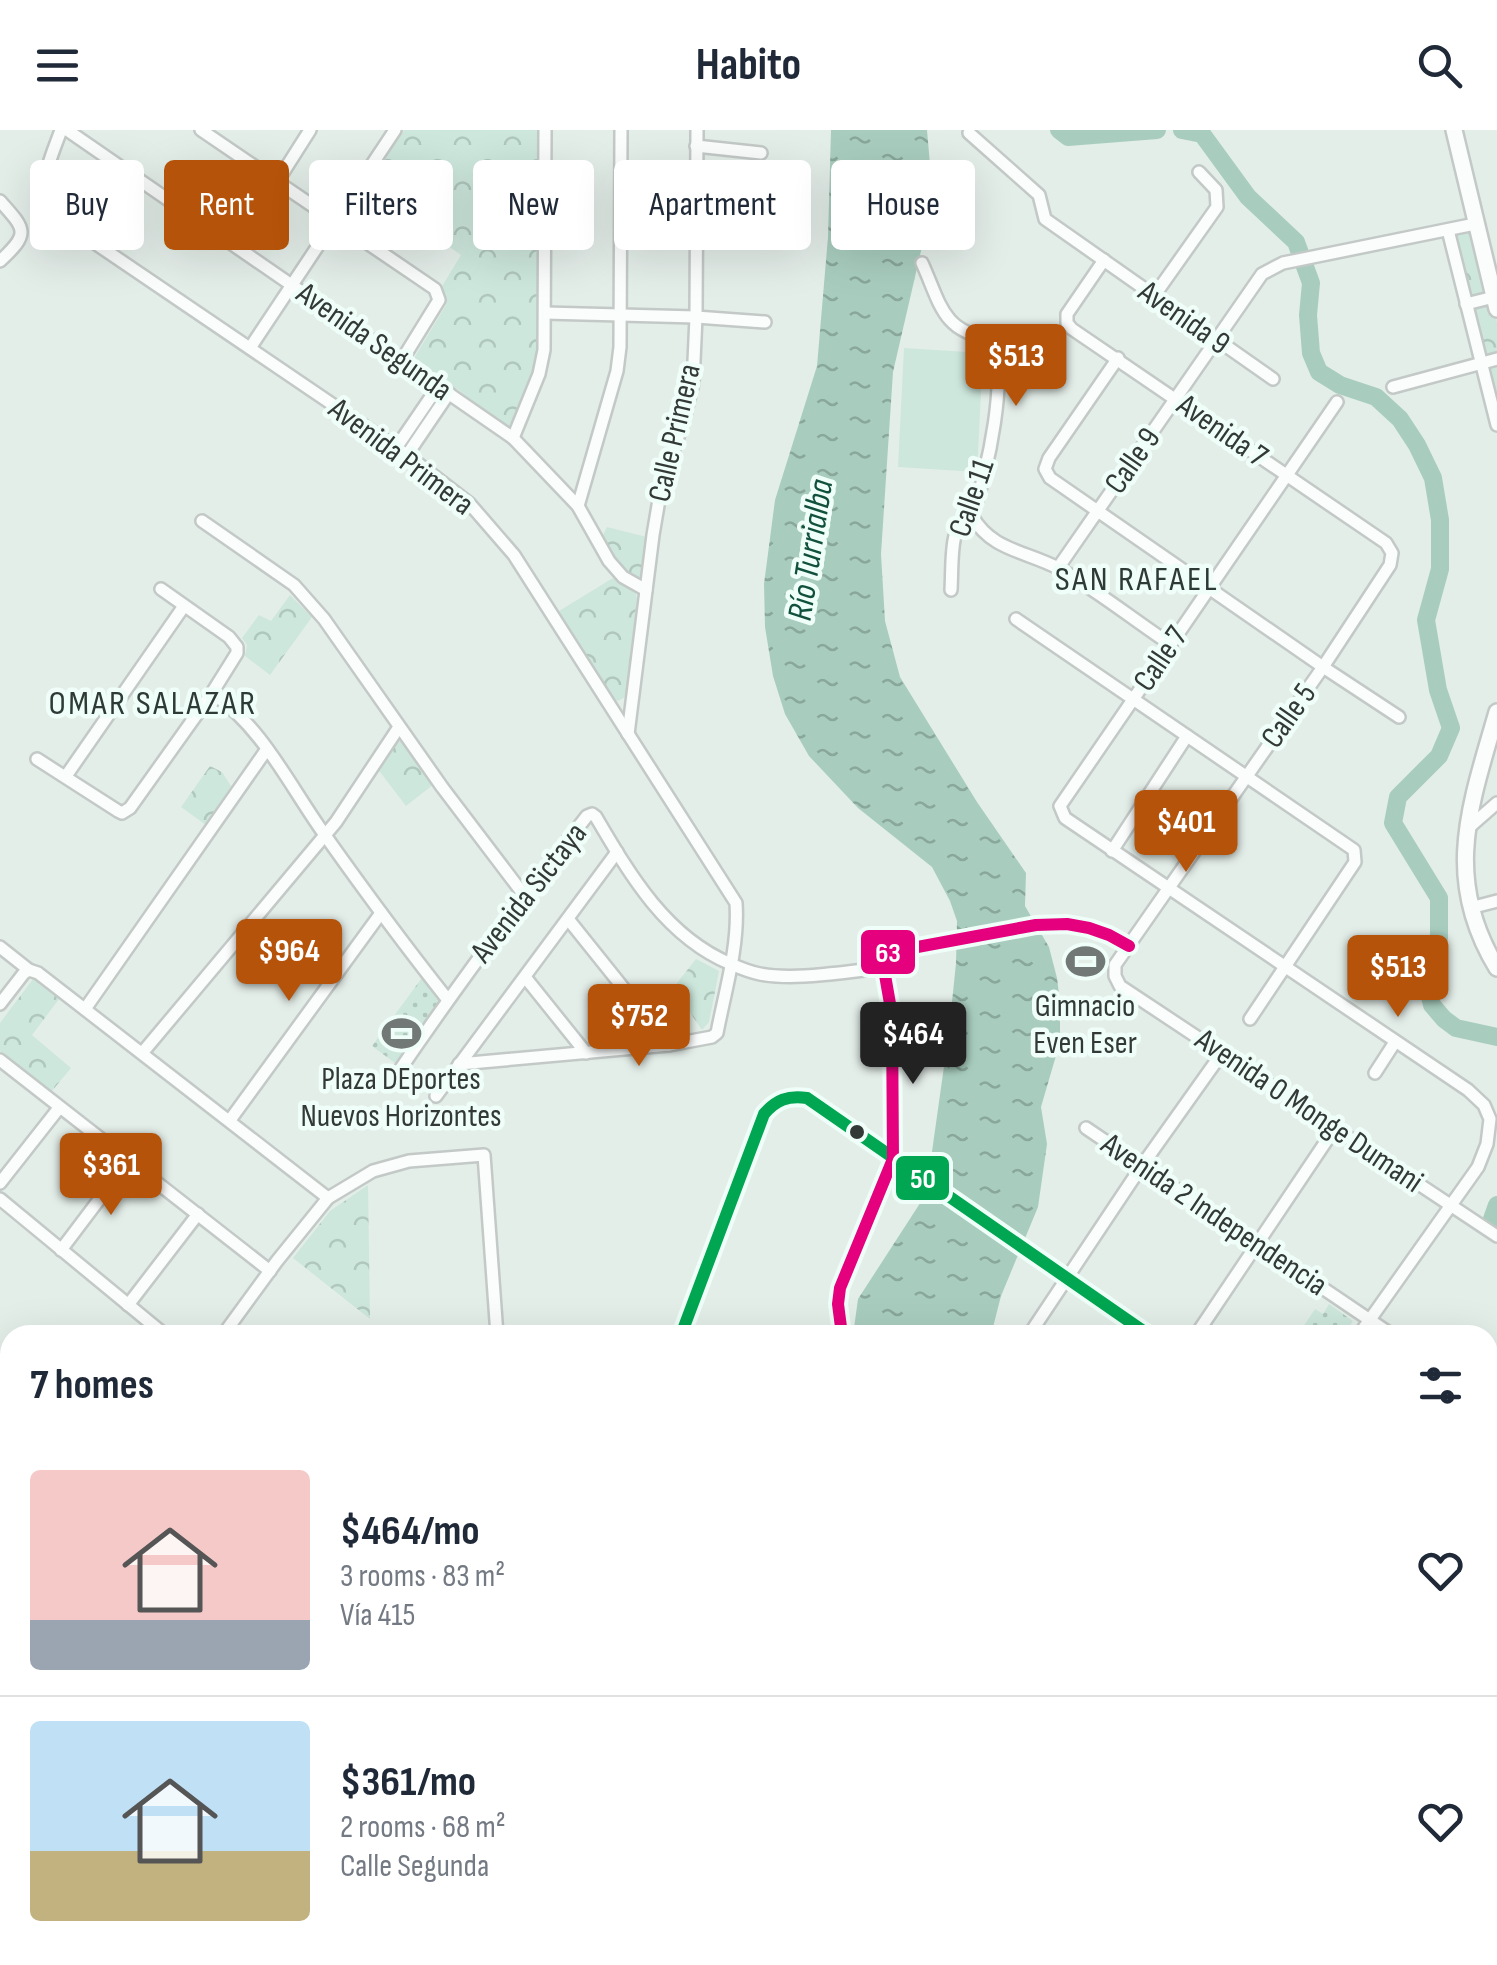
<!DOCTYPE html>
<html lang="en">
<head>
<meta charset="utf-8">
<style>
	body { margin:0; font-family:"Sofia Sans Condensed",sans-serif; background:#f6f6f7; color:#1f2937; height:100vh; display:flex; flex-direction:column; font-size:38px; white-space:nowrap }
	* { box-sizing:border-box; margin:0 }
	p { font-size:32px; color:#747a83 }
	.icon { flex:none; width:55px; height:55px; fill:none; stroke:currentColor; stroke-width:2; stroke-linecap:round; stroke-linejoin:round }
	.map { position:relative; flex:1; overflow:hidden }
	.panel { position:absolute; left:0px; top:1195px; width:1498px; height:640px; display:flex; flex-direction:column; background:#fff; border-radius:30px 30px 0 0; box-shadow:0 10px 40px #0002 }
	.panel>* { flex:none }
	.banner { position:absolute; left:30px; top:30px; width:1438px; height:90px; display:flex; gap:20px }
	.price { position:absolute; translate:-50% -85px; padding:0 22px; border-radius:10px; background:#b45309; color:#fff; font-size:32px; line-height:65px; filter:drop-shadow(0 2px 5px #0008) }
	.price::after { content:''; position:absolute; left:50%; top:60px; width:30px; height:22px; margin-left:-15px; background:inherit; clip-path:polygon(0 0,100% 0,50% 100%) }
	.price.on { background:#222; color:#fff }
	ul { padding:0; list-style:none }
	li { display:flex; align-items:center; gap:30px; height:250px; padding:0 30px }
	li+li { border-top:2px solid #e0e1e3 }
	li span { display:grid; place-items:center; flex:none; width:280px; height:200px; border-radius:10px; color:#555 }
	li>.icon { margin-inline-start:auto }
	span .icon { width:120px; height:120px; fill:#fffc; stroke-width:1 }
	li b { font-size:42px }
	h2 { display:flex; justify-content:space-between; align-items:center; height:120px; padding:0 30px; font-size:42px }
	.pill { padding:0 35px; border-radius:10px; background:#fff; box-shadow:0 10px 40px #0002; font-size:35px; line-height:90px }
	.pill.on { background:#b45309; color:#fff }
	header { display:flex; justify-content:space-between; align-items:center; height:130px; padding:0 30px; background:#fff; font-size:45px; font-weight:700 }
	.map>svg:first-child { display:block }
	.grass { fill:#cde7dc }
	.forest { fill:url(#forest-crowns) }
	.garden { fill:url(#garden-dots) }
	.water { fill:url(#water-ripples) }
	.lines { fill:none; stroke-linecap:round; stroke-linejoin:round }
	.river { stroke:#a8cdbe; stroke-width:18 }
	.minor-casing { stroke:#c3c9c6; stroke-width:16 }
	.major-casing { stroke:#c3c9c6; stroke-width:20 }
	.minor { stroke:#fbfcfc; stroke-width:11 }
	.major { stroke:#fbfcfc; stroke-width:15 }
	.bus-1-casing { stroke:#effef8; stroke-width:20 }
	.bus-2-casing { stroke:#effef8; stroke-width:20 }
	.bus-1 { stroke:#00a651; stroke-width:12 }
	.bus-2 { stroke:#e5007d; stroke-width:12 }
	.bus-dot { fill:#333937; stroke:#effef8; stroke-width:4 }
	.labels { text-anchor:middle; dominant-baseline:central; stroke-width:9; stroke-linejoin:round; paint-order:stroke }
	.street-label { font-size:32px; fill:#333937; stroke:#effef8 }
	.poi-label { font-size:32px; fill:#333937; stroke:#effef8 }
	.water-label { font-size:35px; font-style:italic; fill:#11503d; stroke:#effef8 }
	.neighbourhood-label { font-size:35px; letter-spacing:2.5px; fill:#2e3a35; stroke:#effef8 }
	.line-badge { stroke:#effef8; stroke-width:4 }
	.badge-label { font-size:28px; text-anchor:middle; font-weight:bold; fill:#fff }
</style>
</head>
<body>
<header><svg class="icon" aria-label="menu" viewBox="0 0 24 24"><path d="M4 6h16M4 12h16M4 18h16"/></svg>Habito<svg class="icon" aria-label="search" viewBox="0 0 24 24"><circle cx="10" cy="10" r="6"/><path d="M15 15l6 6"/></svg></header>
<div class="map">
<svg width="1497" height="1835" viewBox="0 0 1497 1835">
	<defs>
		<pattern id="forest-crowns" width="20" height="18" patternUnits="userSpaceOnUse" patternTransform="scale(2.5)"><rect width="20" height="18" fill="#cde7dc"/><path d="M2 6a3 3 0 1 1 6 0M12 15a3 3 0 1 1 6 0" fill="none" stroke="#b0c7bd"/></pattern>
		<pattern id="garden-dots" width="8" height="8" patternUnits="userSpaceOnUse" patternTransform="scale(2.5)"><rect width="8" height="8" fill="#cde7dc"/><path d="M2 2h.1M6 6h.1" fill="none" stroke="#b0c7bd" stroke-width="1.8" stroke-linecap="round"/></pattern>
		<pattern id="water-ripples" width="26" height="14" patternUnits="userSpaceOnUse" patternTransform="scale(2.5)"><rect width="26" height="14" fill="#a8cdbe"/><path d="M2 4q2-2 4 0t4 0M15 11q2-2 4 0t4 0" fill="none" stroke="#89a79b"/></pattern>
	</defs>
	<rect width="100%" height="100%" fill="#e4eee9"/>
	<polygon class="grass" points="904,218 983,223 977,342 898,337"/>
	<g class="forest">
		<polygon points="404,0 538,0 538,222 532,248 511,299 505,295 504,298 463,270 465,265 414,228 446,175 441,158 461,125 366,59"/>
		<polygon points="1474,101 1497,192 1497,281 1452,106"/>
		<polygon points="607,397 647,407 641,456 615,437 600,411"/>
		<polygon points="613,448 636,464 637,468 627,566 618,571 612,569 559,481"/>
		<polygon points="290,465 312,487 270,545 245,526 247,515 242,508 259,485 271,491"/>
		<polygon points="402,610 434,654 406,676 377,638 391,615"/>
		<polygon points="210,636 222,642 231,656 206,695 181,677"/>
		<polygon points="696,829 719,841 709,892 702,900 673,858"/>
		<polygon points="33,849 59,869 32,905 71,938 52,961 0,921 0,893"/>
		<polygon points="368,1055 370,1189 293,1128 330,1081"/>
	</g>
	<g class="garden">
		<polygon points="424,845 444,870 399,936 372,916"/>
		<polygon points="1329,1174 1353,1191 1344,1205 1307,1205 1301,1200 1315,1179 1323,1184"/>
	</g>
	<g class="water">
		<polygon points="831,0 927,0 933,69 893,242 881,424 885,491 900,547 977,672 1026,743 1025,776 1049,817 1057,848 1060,872 1060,912 1041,977 1047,1014 1038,1077 1001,1166 991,1205 853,1205 858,1169 926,1064 949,901 956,833 957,791 950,771 932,737 858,678 809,626 785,584 773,546 765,497 764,454 775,370 817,236 828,107"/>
		<polygon points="850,1825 952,1825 950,1835 848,1835"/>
	</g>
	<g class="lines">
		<g class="river">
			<polyline points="1059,0 1068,7 1157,0"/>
			<polyline points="1182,0 1202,4 1248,67 1296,112 1311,153 1308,185 1311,223 1319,242 1340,255 1376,267 1400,289 1417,315 1433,348 1440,390 1440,439 1426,490 1438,560 1451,598 1439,626 1398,667 1393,693 1439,768 1439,808 1426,834 1428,858 1432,875 1444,889 1456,898 1497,907"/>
			<polyline points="1491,1092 1497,1075"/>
			<polyline points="1488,1345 1497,1349"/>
			<polyline points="1488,1460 1497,1456"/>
			<polyline points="1488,1510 1497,1520"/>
			<polyline points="1488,1658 1497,1644"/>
			<polyline points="1400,1835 1401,1825"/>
		</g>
		<defs>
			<g id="minor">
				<path d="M61 0C51 29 34 58 55 86L407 325 469 373 514 425 736 773C739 816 725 861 717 903L712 907 669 915 459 934"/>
				<polyline points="67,0 513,308 578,376 609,431 623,447 646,460"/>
				<polyline points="201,0 435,159 439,170 402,230"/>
				<polyline points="969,3 1039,65 1045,89 1273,249"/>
				<polyline points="696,16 761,23"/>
				<polyline points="277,52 310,0"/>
				<path d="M0 71C26 100 30 103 0 131"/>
				<polyline points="1448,100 1497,295"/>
				<polyline points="1104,130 1067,184 1067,193 1072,199 1386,413 1392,423 1390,435 1323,537 1115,835 1115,846 1120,856 1497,1106"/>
				<path d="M922 133C940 172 942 202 989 208 1012 233 986 350 973 381 969 391 958 397 955 406 951 420 952 445 951 460"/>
				<polyline points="1154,166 1217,77 1216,60 1199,42"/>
				<polyline points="1466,174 1494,167"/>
				<polyline points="545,183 696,187 765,192"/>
				<polyline points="250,218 395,0"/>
				<polyline points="1118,228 1049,328 1045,339 1050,348 1323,537 1399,587"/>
				<polyline points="1393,257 1497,229"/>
				<polyline points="1337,272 1060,676 1065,688 1468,960 1484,975 1490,989 1487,1014 1478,1037 1359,1205"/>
				<polyline points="513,308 539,244 544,220 545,0"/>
				<polyline points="396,318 439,255"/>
				<polyline points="407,325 449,263"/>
				<polyline points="578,376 617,241 620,217 621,0"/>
				<path d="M972 386C991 420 1025 421 1058 438 1095 459 1134 490 1170 514"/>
				<polyline points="202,391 294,455 324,489 442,657 524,765"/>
				<polyline points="1058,438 1262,144 1283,133 1475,94"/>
				<polyline points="1016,489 1354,720 1355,732 1250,889"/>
				<path d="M212 563C264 598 291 659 327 708 366 763 406 817 448 870"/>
				<polyline points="628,604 653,405 661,358 684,289 693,253 696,187 697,0"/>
				<polyline points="37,629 118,681 122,683 130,678 212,563 237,523 237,517 229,507 161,459"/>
				<polyline points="66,646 184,476"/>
				<polyline points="1466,700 1497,673"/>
				<polyline points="1112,721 1187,606"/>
				<polyline points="1470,778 1497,771"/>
				<polyline points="568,789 669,915"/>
				<polyline points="0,817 29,840"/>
				<polyline points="525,847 586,923"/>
				<polyline points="0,874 24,843 29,840 38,843 328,1068"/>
				<polyline points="85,879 267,619"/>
				<polyline points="143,922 336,692 399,597"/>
				<polyline points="0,930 270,1141"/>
				<polyline points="1375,943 1395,912"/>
				<path d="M395 947C456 857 520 771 587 686L592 684 596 687C630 745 666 807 731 834 740 838 750 842 760 844 798 851 846 841 885 838"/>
				<polyline points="436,966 617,722"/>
				<polyline points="230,990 381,783"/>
				<polyline points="1086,998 1392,1205"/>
				<polyline points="0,1053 59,978"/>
				<polyline points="0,1069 165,1205"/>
				<polyline points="61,1120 129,1030"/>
				<polyline points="128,1175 198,1084"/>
				<polyline points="223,1205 277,1131 328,1068 373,1041 409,1031 484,1025 497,1205"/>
				<path d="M681 1205 764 984C776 970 788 965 807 968L1149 1205"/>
				<polyline points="842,1205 838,1174 840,1158 893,1029 892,885 882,828 885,823 1036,795 1067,794 1089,798 1109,805 1129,816"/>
				<polyline points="1029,1205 1141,1037 1222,923"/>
				<polyline points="1196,1205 1335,998"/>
				<polyline points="1488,1291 1497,1306"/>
				<polyline points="0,1519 10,1505"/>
				<polyline points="1488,1602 1497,1609"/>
				<polyline points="1497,1675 1497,1686"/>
				<polyline points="243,1825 250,1835"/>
				<polyline points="389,1825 393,1835"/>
				<polyline points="1301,1825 1316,1835"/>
				<polyline points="279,1835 306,1825"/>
				<polyline points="570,1835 574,1825"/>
				<polyline points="772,1835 774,1825"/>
				<polyline points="1017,1835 1022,1825"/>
				<polyline points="1231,1835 1238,1825"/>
			</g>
			<g id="major">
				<polyline points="1454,0 1497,179"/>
				<path d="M1497 582C1470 676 1442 748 1497 838"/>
				<polyline points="1488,1265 1497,1251"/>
				<polyline points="1488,1436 1497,1443"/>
				<polyline points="1092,1835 1098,1825"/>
			</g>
		</defs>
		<use href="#minor" class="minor-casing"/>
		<use href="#major" class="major-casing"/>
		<use href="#minor" class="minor"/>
		<use href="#major" class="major"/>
		<defs>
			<path id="bus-1" d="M681 1205 764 984C776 970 788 965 807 968L1149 1205"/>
			<polyline id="bus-2" points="842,1205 838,1174 840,1158 893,1029 892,885 882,828 885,823 1036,795 1067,794 1089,798 1109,805 1129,816"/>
		</defs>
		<use href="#bus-1" class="bus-1-casing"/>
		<use href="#bus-2" class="bus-2-casing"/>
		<use href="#bus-1" class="bus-1"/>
		<use href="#bus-2" class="bus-2"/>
	</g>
	<defs>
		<symbol id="stadium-bare" viewBox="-9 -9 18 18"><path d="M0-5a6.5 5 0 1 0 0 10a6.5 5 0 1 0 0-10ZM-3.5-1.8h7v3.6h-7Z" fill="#717875" stroke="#effef8" stroke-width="2.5" paint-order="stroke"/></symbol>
	</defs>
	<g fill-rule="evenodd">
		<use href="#stadium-bare" x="1058" y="804" width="55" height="55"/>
		<use href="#stadium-bare" x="374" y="876" width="55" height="55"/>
	</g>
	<circle class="bus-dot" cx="857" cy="1002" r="9"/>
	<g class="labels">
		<g class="street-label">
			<text transform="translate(1184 188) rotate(35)">Avenida 9</text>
			<text transform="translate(374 212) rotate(35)">Avenida Segunda</text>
			<text transform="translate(1222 301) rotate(35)">Avenida 7</text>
			<text transform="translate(675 303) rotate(-77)">Calle Primera</text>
			<text transform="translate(401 327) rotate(37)">Avenida Primera</text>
			<text transform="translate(1133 331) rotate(-55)">Calle 9</text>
			<text transform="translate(972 368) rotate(-71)">Calle 11</text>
			<text transform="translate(1161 529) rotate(-56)">Calle 7</text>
			<text transform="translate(1289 586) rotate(-55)">Calle 5</text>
			<text transform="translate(529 763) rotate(-52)">Avenida Sictaya</text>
			<text transform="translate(1309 981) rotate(34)">Avenida 0 Monge Dumani</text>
			<text transform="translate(1214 1085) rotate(34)">Avenida 2 Independencia</text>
		</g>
		<g class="poi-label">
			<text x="1085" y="876">Gimnacio<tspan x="1085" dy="37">Even Eser</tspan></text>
			<text x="401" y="949">Plaza DEportes<tspan x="401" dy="37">Nuevos Horizontes</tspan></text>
		</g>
		<g class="water-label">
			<text transform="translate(811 420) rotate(-81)">Río Turrialba</text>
		</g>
		<g class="neighbourhood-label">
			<text x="1137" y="449">SAN RAFAEL</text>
			<text x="153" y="573">OMAR SALAZAR</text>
		</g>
	</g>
	<g class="line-badge">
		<rect x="859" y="798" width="58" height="48" rx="10" fill="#e5007d"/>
		<rect x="894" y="1024" width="57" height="48" rx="10" fill="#00a651"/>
	</g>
	<g class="badge-label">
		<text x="888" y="832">63</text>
		<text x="923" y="1058">50</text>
	</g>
</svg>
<b class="price" style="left:1016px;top:279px">$513</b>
<b class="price" style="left:1186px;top:745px">$401</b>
<b class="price" style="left:289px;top:874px">$964</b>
<b class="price" style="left:1398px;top:890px">$513</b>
<b class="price" style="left:639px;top:939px">$752</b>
<b class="price on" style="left:913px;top:957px">$464</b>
<b class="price" style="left:111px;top:1088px">$361</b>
<div class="banner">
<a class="pill">Buy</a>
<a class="pill on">Rent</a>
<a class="pill">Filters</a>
<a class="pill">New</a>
<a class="pill">Apartment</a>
<a class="pill">House</a>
</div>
<section class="panel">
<h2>7 homes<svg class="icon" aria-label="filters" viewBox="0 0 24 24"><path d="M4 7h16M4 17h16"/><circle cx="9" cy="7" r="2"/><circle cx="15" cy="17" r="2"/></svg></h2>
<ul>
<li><span style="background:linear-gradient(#f6c9c9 75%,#9aa5b1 0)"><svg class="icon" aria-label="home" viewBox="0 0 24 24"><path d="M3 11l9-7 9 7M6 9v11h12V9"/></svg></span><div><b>$464/mo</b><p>3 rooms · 83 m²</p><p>Vía 415</p></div><svg class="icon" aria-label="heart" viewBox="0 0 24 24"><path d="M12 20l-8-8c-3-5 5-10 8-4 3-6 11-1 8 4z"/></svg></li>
<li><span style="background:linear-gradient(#bfe0f5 65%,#c2b280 0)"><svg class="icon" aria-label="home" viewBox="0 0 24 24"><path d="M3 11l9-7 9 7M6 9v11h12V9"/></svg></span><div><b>$361/mo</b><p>2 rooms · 68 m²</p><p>Calle Segunda</p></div><svg class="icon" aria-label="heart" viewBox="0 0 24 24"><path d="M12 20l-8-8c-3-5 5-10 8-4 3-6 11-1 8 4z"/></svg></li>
</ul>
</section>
</div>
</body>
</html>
